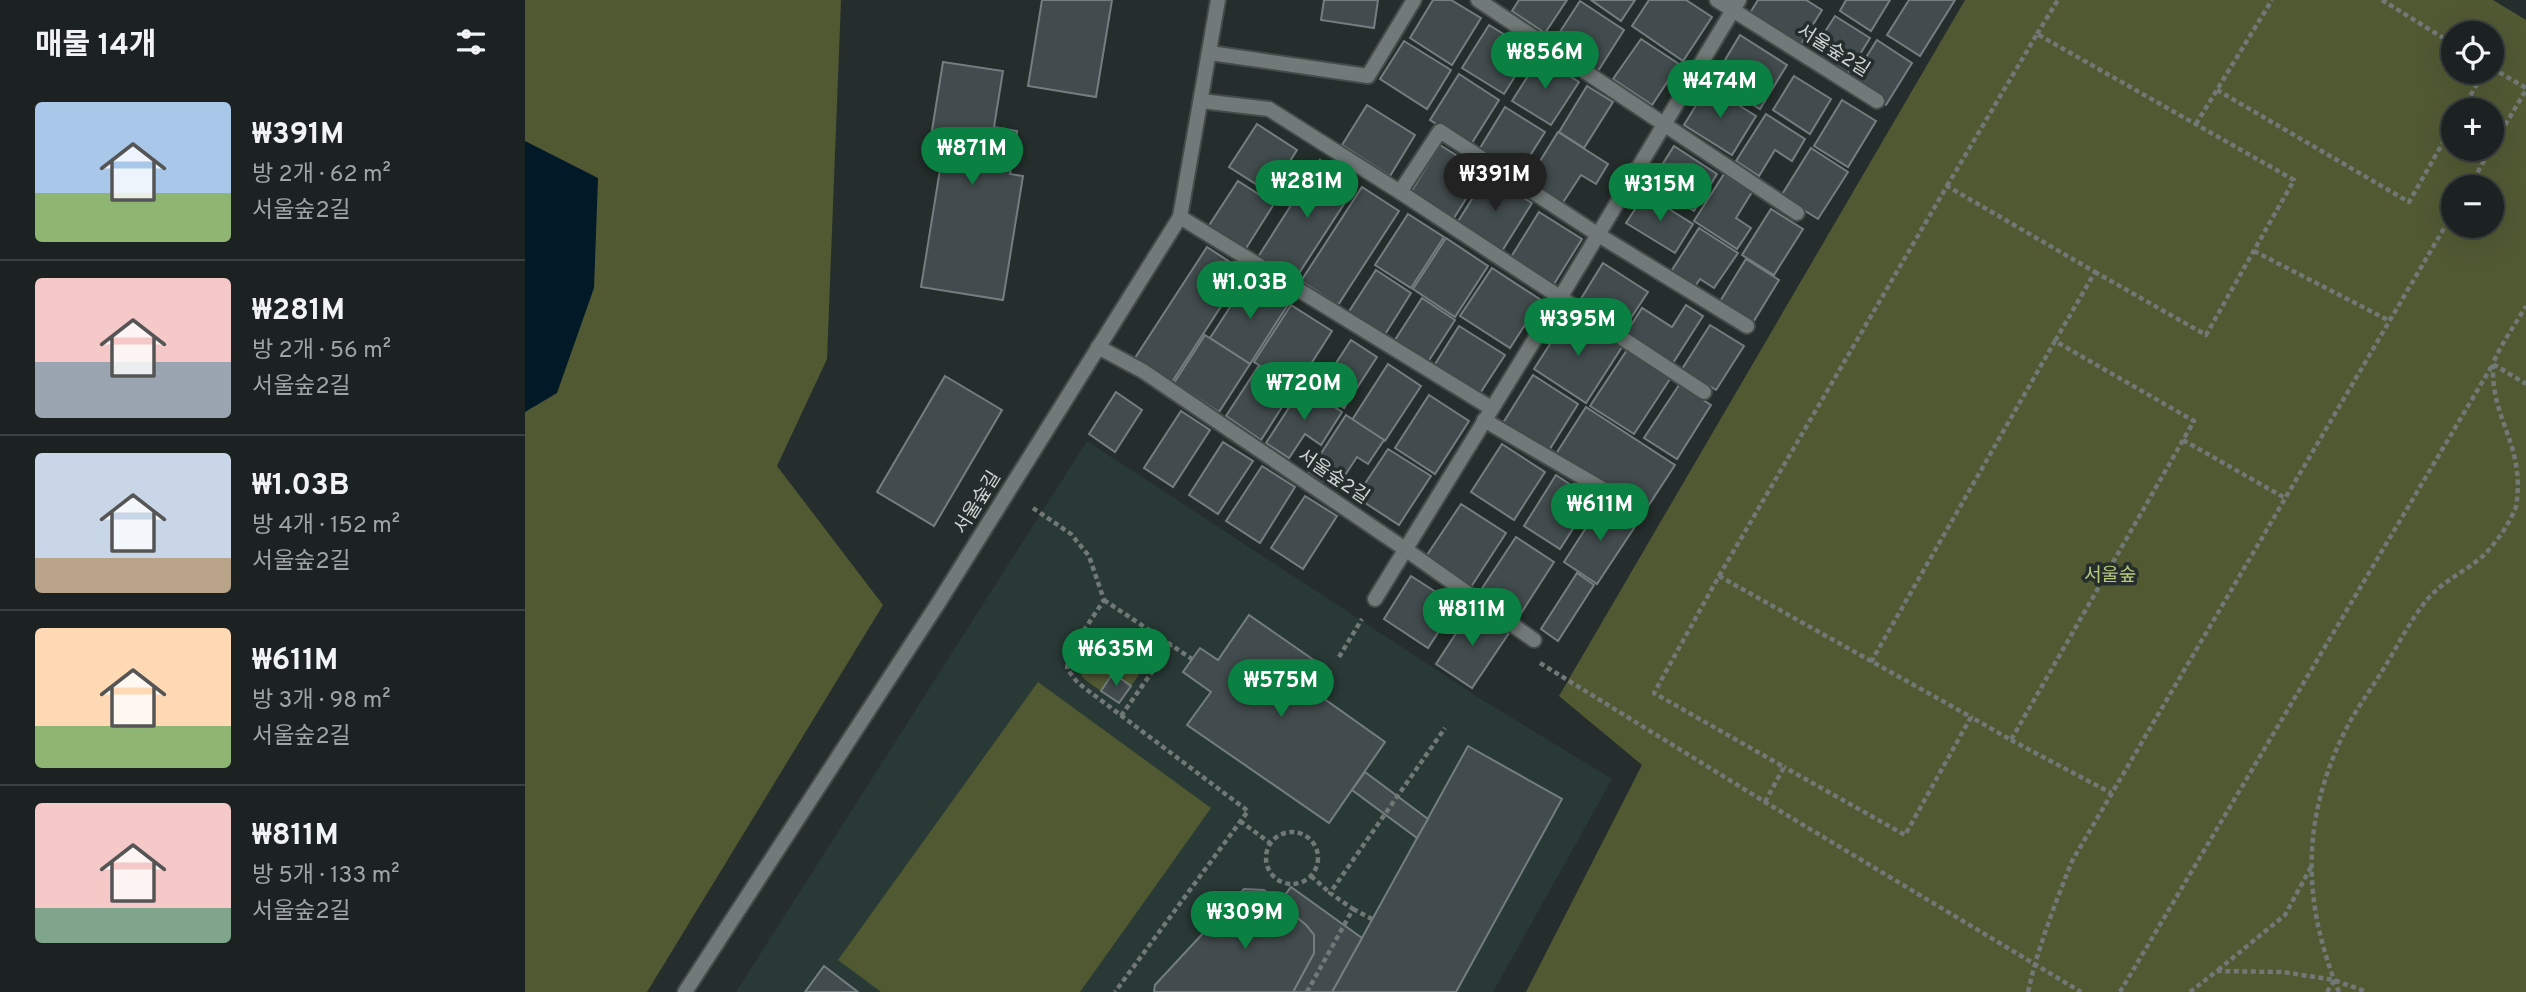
<!DOCTYPE html>
<html lang="ko">
<head>
<meta charset="utf-8">
<style>
	body { margin:0; font-family:Overpass,"Noto Sans KR",sans-serif; background:#292f2e; color:#f1f3f6; height:100vh; display:flex; flex-direction:column; font-size:26px; white-space:nowrap }
	* { box-sizing:border-box; margin:0 }
	p { font-size:23px; color:#a0a4a5 }
	.icon { flex:none; width:38px; height:38px; fill:none; stroke:currentColor; stroke-width:2; stroke-linecap:round; stroke-linejoin:round }
	.map { position:relative; flex:1; overflow:hidden }
	.sheet { display:flex; flex-direction:column; background:#1c2221; width:525px }
	.sheet>* { flex:none }
	.controls { position:absolute; left:1916px; top:21px; display:grid; gap:14px }
	.controls a { display:grid; place-items:center; width:63px; height:63px; border-radius:50%; background:#1c2221; box-shadow:0 7px 28px #0002,0 0 0 2px #3a3f3f; font-size:35px }
	.price { position:absolute; translate:-50% -60px; padding:0 16px; border-radius:24px; background:#0b8043; color:#fff; font-size:23px; line-height:46px; filter:drop-shadow(0 2px 4px #0008) }
	.price::after { content:''; position:absolute; left:50%; top:42px; width:21px; height:16px; margin-left:-10px; background:inherit; clip-path:polygon(0 0,100% 0,50% 100%) }
	.price.current { background:#222; color:#fff }
	ul { padding:0; list-style:none }
	li { display:flex; align-items:center; gap:21px; height:175px; padding:0 35px }
	li+li { border-top:2px solid #3a3f3f }
	li span { display:grid; place-items:center; flex:none; width:196px; height:140px; border-radius:7px; color:#555 }
	li>.icon { margin-inline-start:auto }
	span .icon { width:84px; height:84px; fill:#fffc; stroke-width:1 }
	li b { font-size:30px }
	h2 { display:flex; justify-content:space-between; align-items:center; height:84px; padding:0 35px; font-size:30px }
	main { display:flex; flex:1; min-height:0 }
	.map>svg:first-child { display:block }
	.built { fill:#293935 }
	.green { fill:#515933; fill-rule:evenodd }
	.water { fill:#021928 }
	.building { fill:#424b4d; stroke:#747e80; stroke-width:2 }
	.lines { fill:none; stroke-linecap:round; stroke-linejoin:round }
	.service-casing { stroke:#444b49; stroke-width:18 }
	.minor-casing { stroke:#444b49; stroke-width:18 }
	.tertiary-casing { stroke:#444b49; stroke-width:18 }
	.path { stroke:#717977; stroke-width:4.5; stroke-dasharray:5 3.5; stroke-linecap:butt }
	.service { stroke:#717a78; stroke-width:14 }
	.minor { stroke:#717a78; stroke-width:14 }
	.tertiary { stroke:#717a78; stroke-width:14 }
	.labels { text-anchor:middle; dominant-baseline:central; stroke-width:7; stroke-linejoin:round; paint-order:stroke }
	.street-label { font-size:19px; fill:#cfd4d3; stroke:#252e2c }
	.park-label { font-size:19px; fill:#baca7d; stroke:#252e2c }
</style>
</head>
<body>
<main>
<section class="sheet">
<h2>매물 14개<svg class="icon" aria-label="filters" viewBox="0 0 24 24"><path d="M4 7h16M4 17h16"/><circle cx="9" cy="7" r="2"/><circle cx="15" cy="17" r="2"/></svg></h2>
<ul>
<li><span style="background:linear-gradient(#a9c7e8 65%,#8fb573 0)"><svg class="icon" aria-label="home" viewBox="0 0 24 24"><path d="M3 11l9-7 9 7M6 9v11h12V9"/></svg></span><div><b>₩391M</b><p>방 2개 · 62 m²</p><p>서울숲2길</p></div></li>
<li><span style="background:linear-gradient(#f6c9c9 60%,#9aa5b1 0)"><svg class="icon" aria-label="home" viewBox="0 0 24 24"><path d="M3 11l9-7 9 7M6 9v11h12V9"/></svg></span><div><b>₩281M</b><p>방 2개 · 56 m²</p><p>서울숲2길</p></div></li>
<li><span style="background:linear-gradient(#c9d6e8 75%,#b9a48a 0)"><svg class="icon" aria-label="home" viewBox="0 0 24 24"><path d="M3 11l9-7 9 7M6 9v11h12V9"/></svg></span><div><b>₩1.03B</b><p>방 4개 · 152 m²</p><p>서울숲2길</p></div></li>
<li><span style="background:linear-gradient(#ffd9b3 70%,#8fb573 0)"><svg class="icon" aria-label="home" viewBox="0 0 24 24"><path d="M3 11l9-7 9 7M6 9v11h12V9"/></svg></span><div><b>₩611M</b><p>방 3개 · 98 m²</p><p>서울숲2길</p></div></li>
<li><span style="background:linear-gradient(#f6c9c9 75%,#7fa58c 0)"><svg class="icon" aria-label="home" viewBox="0 0 24 24"><path d="M3 11l9-7 9 7M6 9v11h12V9"/></svg></span><div><b>₩811M</b><p>방 5개 · 133 m²</p><p>서울숲2길</p></div></li>
</ul>
</section>
<div class="map">
<svg width="2001" height="992" viewBox="0 0 2001 992">
	<rect width="100%" height="100%" fill="#252e2c"/>
	<polygon class="built" points="562,441 956,699 1087,779 968,992 211,992"/>
	<g class="green">
		<polygon points="0,0 316,0 302,359 252,466 358,605 122,992 0,992"/>
		<path d="M1440 0H1968L2001 20V992H1001L1117 765 1034 696ZM1928 33H1967V72H1928ZM1928 110H1967V149H1928ZM1928 187H1967V226H1928Z"/>
		<path d="M588 631 610 634 627 656 606 686 588 673 576 691C569 686 558 680 555 673 547 652 570 632 588 631Z"/>
		<polygon points="513,682 686,808 555,992 356,992 313,960"/>
	</g>
	<polygon class="water" points="0,141 73,178 69,288 32,393 0,412"/>
	<g class="building">
		<polygon points="517,0 587,0 571,97 503,86"/>
		<polygon points="799,0 853,0 849,28 796,20"/>
		<polygon points="908,0 926,0 956,18 927,65 885,38"/>
		<polygon points="994,0 1042,0 1020,33 987,11"/>
		<polygon points="1066,0 1110,0 1096,21"/>
		<polygon points="1124,0 1161,0 1187,17 1158,61 1107,26"/>
		<polygon points="1233,0 1281,0 1297,10 1276,44 1225,13"/>
		<polygon points="1321,0 1365,0 1346,31 1315,11"/>
		<polygon points="1384,0 1430,0 1395,56 1362,35"/>
		<polygon points="1055,1 1099,30 1073,71 1029,41"/>
		<polygon points="1310,16 1345,38 1321,77 1285,55"/>
		<polygon points="964,25 1006,51 979,94 937,68"/>
		<polygon points="1215,35 1262,65 1235,109 1188,80"/>
		<polygon points="1116,39 1154,64 1127,105 1088,79"/>
		<polygon points="1352,40 1387,63 1361,105 1325,83"/>
		<polygon points="879,41 926,70 902,109 855,79"/>
		<polygon points="1015,57 1054,82 1026,125 987,101"/>
		<polygon points="418,62 478,71 469,127 492,131 485,174 498,176 478,300 396,287 418,151 404,149"/>
		<polygon points="934,74 974,100 945,146 905,120"/>
		<polygon points="1269,76 1306,99 1285,134 1248,110"/>
		<polygon points="1062,86 1088,102 1059,148 1034,132"/>
		<polygon points="1183,86 1231,116 1207,155 1159,125"/>
		<polygon points="1317,100 1351,121 1323,167 1289,146"/>
		<polygon points="842,105 890,135 865,176 817,145"/>
		<polygon points="980,107 1020,132 994,173 955,148"/>
		<polygon points="1241,114 1280,139 1267,161 1250,150 1234,176 1211,161"/>
		<polygon points="732,124 772,150 745,193 704,167"/>
		<polygon points="1033,132 1083,164 1071,184 1056,175 1037,204 1002,182"/>
		<polygon points="915,145 958,172 929,218 886,192"/>
		<polygon points="1149,146 1192,174 1169,211 1125,184"/>
		<polygon points="1286,148 1323,172 1293,219 1256,196"/>
		<polygon points="795,160 832,184 769,281 733,257"/>
		<polygon points="1199,174 1227,192 1211,218 1226,228 1212,249 1169,221"/>
		<polygon points="962,175 1007,203 977,251 932,223"/>
		<polygon points="713,181 749,204 720,250 683,227"/>
		<polygon points="837,187 874,211 813,305 776,281"/>
		<polygon points="1120,194 1168,224 1150,253 1101,223"/>
		<polygon points="1246,209 1278,229 1249,275 1217,255"/>
		<polygon points="1014,212 1057,239 1029,284 986,257"/>
		<polygon points="883,214 919,237 886,288 850,265"/>
		<polygon points="1174,228 1213,253 1189,288 1175,279 1169,288 1145,273"/>
		<polygon points="921,238 963,266 930,317 888,289"/>
		<polygon points="682,247 719,271 645,385 608,361"/>
		<polygon points="1221,259 1254,280 1227,324 1194,303"/>
		<polygon points="1078,263 1123,292 1098,330 1054,302"/>
		<polygon points="967,268 1016,300 985,348 935,316"/>
		<polygon points="851,270 886,293 859,336 823,313"/>
		<polygon points="724,278 764,303 725,364 685,338"/>
		<polygon points="897,298 930,320 901,365 868,343"/>
		<polygon points="766,305 807,331 770,389 729,362"/>
		<polygon points="1161,305 1178,316 1148,363 1101,333 1117,308 1147,327"/>
		<polygon points="1045,313 1097,347 1061,403 1009,369"/>
		<polygon points="1185,325 1219,346 1191,390 1157,369"/>
		<polygon points="934,326 980,355 952,398 907,369"/>
		<polygon points="680,335 725,364 694,412 649,383"/>
		<polygon points="826,340 852,357 819,408 793,391"/>
		<polygon points="1102,350 1145,379 1109,434 1065,406"/>
		<polygon points="863,364 896,386 860,441 827,420"/>
		<polygon points="733,367 768,390 736,440 701,416"/>
		<polygon points="1008,375 1053,404 1023,452 978,423"/>
		<polygon points="420,376 477,410 409,526 352,492"/>
		<polygon points="1154,385 1186,405 1152,459 1119,438"/>
		<polygon points="778,386 817,412 796,445 780,434 764,458 741,443"/>
		<polygon points="591,392 617,410 590,452 564,434"/>
		<polygon points="904,395 944,421 910,474 870,448"/>
		<polygon points="1061,407 1150,465 1118,514 1029,457"/>
		<polygon points="656,411 685,430 648,487 619,468"/>
		<polygon points="821,415 859,440 843,464 832,457 811,489 784,472"/>
		<polygon points="698,442 728,461 693,514 664,495"/>
		<polygon points="977,444 1020,472 989,520 946,492"/>
		<polygon points="863,449 906,476 874,525 831,497"/>
		<polygon points="737,466 770,487 735,543 701,521"/>
		<polygon points="1031,475 1067,499 1035,549 999,526"/>
		<polygon points="780,496 812,516 778,569 746,548"/>
		<polygon points="1077,503 1111,525 1072,584 1039,562"/>
		<polygon points="936,504 981,533 946,587 900,558"/>
		<polygon points="991,537 1029,562 993,618 954,593"/>
		<polygon points="1052,573 1069,585 1033,641 1016,629"/>
		<polygon points="886,576 931,605 903,648 859,619"/>
		<polygon points="947,609 984,633 947,688 911,664"/>
		<polygon points="724,615 806,672 791,693 860,742 804,823 662,725 686,692 658,672 675,648 693,660"/>
		<polygon points="588,673 606,686 594,703 576,691"/>
		<polygon points="943,746 1037,799 931,992 807,992"/>
		<polygon points="840,772 903,819 892,838 827,790"/>
		<polygon points="766,887 837,938 807,992 768,992 789,953 789,935 781,925 754,903"/>
		<polygon points="719,889 739,890 781,925 789,935 789,953 768,992 629,992 630,985"/>
		<polygon points="299,966 333,992 280,992"/>
	</g>
	<g class="lines">
		<defs>
			<g id="service">
				<polyline points="953,0 1272,213"/>
				<polyline points="1192,0 1352,101"/>
				<polyline points="676,101 744,109 875,192 1179,392"/>
				<polyline points="875,192 915,131 1072,234 1222,326"/>
			</g>
			<g id="minor">
				<polyline points="685,53 843,76 889,0"/>
				<polyline points="655,217 966,408"/>
				<polyline points="573,347 618,371 880,549 1009,640"/>
				<polyline points="959,420 1076,488"/>
				<polyline points="850,599 1035,298 1214,0"/>
			</g>
			<polyline id="tertiary" points="160,992 414,602 655,217 693,0"/>
		</defs>
		<use href="#service" class="service-casing"/>
		<use href="#minor" class="minor-casing"/>
		<use href="#tertiary" class="tertiary-casing"/>
		<g class="path">
			<polyline points="1857,0 1928,44"/>
			<polyline points="1512,34 1533,0"/>
			<polyline points="1967,68 2001,88"/>
			<polyline points="1692,90 1884,202 1928,125"/>
			<polyline points="1937,110 1959,72"/>
			<polyline points="1671,124 1747,0"/>
			<polyline points="1967,147 2001,90"/>
			<polyline points="1422,186 1512,34 1769,180 1681,335 1570,272"/>
			<polyline points="1944,187 1966,149"/>
			<polyline points="1729,251 1865,321"/>
			<polyline points="1658,440 1760,498"/>
			<polyline points="508,508 546,534 564,556 579,600 544,653 542,669 553,683 723,811 590,992"/>
			<polyline points="1194,576 1422,186 1570,272 1530,341"/>
			<polyline points="579,600 667,659"/>
			<polyline points="814,657 837,619"/>
			<polyline points="1346,662 1530,341 1669,421 1486,740 1446,717"/>
			<polyline points="1015,663 1240,802 1556,992"/>
			<polyline points="596,716 646,645"/>
			<polyline points="1486,740 1586,793"/>
			<polyline points="1240,802 1259,767 1129,693 1194,576 1446,717 1380,835 1259,767"/>
			<polyline points="715,821 745,843"/>
			<circle cx="767" cy="858" r="26"/>
			<polyline points="786,876 805,893"/>
			<polyline points="828,909 847,919"/>
			<polyline points="1693,970 1760,915 1786,867"/>
			<polyline points="782,992 828,909 805,893 920,728"/>
			<path d="M1503 992C1513 947 1530 904 1547 861L1928 213"/>
			<polyline points="1595,992 1968,364 2001,384"/>
			<polyline points="1665,992 1692,971 1758,972 1809,980 1842,992"/>
			<polyline points="1802,992 1809,981"/>
			<path d="M1814 992C1777 902 1776 820 1820 731 1830 711 1844 692 1856 673 1871 649 1884 622 1901 601 1917 581 1940 572 1959 555 1972 542 1984 524 1991 507 2001 445 1966 421 1968 366 1968 356 1995 317 2001 306"/>
		</g>
		<use href="#service" class="service"/>
		<use href="#minor" class="minor"/>
		<use href="#tertiary" class="tertiary"/>
	</g>
	<g class="labels">
		<g class="street-label">
			<text transform="translate(1308 51) rotate(32)">서울숲2길</text>
			<text transform="translate(808 477) rotate(34)">서울숲2길</text>
			<text transform="translate(453 503) rotate(-58)">서울숲길</text>
		</g>
		<g class="park-label">
			<text x="1585" y="576">서울숲</text>
		</g>
	</g>
</svg>
<div class="controls">
<a><svg class="icon" aria-label="locate" viewBox="0 0 24 24"><circle cx="12" cy="12" r="6"/><path d="M12 2v4M12 18v4M2 12h4M18 12h4"/></svg></a>
<a>+</a>
<a>−</a>
</div>
<b class="price" style="left:1020px;top:91px">₩856M</b>
<b class="price" style="left:1195px;top:120px">₩474M</b>
<b class="price" style="left:447px;top:187px">₩871M</b>
<b class="price current" style="left:970px;top:213px">₩391M</b>
<b class="price" style="left:782px;top:220px">₩281M</b>
<b class="price" style="left:1135px;top:223px">₩315M</b>
<b class="price" style="left:725px;top:321px">₩1.03B</b>
<b class="price" style="left:1053px;top:358px">₩395M</b>
<b class="price" style="left:779px;top:422px">₩720M</b>
<b class="price" style="left:1075px;top:543px">₩611M</b>
<b class="price" style="left:947px;top:648px">₩811M</b>
<b class="price" style="left:591px;top:688px">₩635M</b>
<b class="price" style="left:756px;top:719px">₩575M</b>
<b class="price" style="left:720px;top:951px">₩309M</b>
</div>
</main>
</body>
</html>
